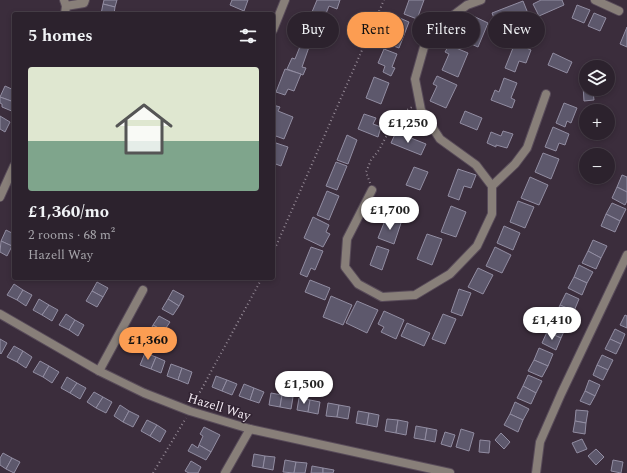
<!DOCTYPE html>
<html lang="en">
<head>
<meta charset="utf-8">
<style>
	body { margin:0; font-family:Spectral,serif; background:#342a35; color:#f1f3f6; height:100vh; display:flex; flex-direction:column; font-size:15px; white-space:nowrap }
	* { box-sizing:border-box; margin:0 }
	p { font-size:13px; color:#a6a4aa }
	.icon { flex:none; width:22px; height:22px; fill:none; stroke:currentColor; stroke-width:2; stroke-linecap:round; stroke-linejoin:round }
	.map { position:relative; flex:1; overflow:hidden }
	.panel { position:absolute; left:12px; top:12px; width:263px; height:268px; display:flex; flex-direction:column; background:#2c222d; border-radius:4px; box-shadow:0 2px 6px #0003,0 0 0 1px #483f49 }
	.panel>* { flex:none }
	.top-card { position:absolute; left:287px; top:12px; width:280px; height:36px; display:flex; gap:8px }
	.controls { position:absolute; left:579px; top:60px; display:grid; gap:8px }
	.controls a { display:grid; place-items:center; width:36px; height:36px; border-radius:50%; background:#2c222d; box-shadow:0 2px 6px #0003,0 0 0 1px #483f49; font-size:20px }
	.price { position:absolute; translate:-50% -34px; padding:0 9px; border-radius:14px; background:#fff; color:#222; font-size:13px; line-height:26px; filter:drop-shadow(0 1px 2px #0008) }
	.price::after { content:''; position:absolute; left:50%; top:24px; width:12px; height:9px; margin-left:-6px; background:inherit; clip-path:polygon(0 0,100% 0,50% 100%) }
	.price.active { background:#fc9d52; color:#111 }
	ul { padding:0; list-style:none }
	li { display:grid; align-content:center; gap:8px; height:212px; padding:0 16px }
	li+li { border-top:1px solid #483f49 }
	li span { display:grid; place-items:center; height:124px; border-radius:4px; color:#555 }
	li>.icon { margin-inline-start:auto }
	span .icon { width:72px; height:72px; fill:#fffc; stroke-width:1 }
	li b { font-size:17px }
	h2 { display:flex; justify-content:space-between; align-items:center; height:48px; padding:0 16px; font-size:17px }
	.pill { padding:0 14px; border-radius:18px; background:#2c222d; box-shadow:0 2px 6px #0003,0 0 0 1px #483f49; font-size:14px; line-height:36px }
	.pill.active { background:#fc9d52; color:#111 }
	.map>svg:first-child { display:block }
	.building { fill:#5d586c; stroke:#928da2 }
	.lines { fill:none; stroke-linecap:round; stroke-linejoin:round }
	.minor-casing { stroke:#584b59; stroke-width:10 }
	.path { stroke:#948995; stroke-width:2; stroke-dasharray:1 3; stroke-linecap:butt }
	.minor { stroke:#887f79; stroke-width:8 }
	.labels { text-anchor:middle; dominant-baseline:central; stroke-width:3; stroke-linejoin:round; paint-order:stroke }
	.street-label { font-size:13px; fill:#f2e9f2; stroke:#312332 }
</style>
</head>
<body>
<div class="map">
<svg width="627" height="473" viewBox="0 0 627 473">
	<rect width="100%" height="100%" fill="#3b2d3c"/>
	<g class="building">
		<polygon points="104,0 117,0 115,7 103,4"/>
		<polygon points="232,0 248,0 244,11 230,5"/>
		<polygon points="317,0 340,0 337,9 329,6 325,16 312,12"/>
		<polygon points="409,0 424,0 417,19 404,14"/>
		<polygon points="541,0 562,0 564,5 539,16 533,4"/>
		<polygon points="523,1 531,21 519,26 517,22 512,22 511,18 496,23 492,13"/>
		<polygon points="103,4 115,7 114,14 101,14"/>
		<polygon points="577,5 590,10 584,23 572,18"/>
		<polygon points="305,13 320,19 311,42 300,38 306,24 301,22"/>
		<polygon points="594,13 606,18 600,31 588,26"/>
		<polygon points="469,14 488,23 478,47 462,40 469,24 465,22"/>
		<polygon points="395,16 409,22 399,48 380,41 385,29 390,30"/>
		<polygon points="627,27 627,47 620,44"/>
		<polygon points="515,43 531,50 526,63 519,61 515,72 505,68"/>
		<polygon points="301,44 309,47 302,67 306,68 303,75 287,69 292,58 295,59"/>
		<polygon points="449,45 468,53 458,77 442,70 449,54 445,52"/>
		<polygon points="384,49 397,54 392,67 395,68 391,76 383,72 385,66 378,63"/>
		<polygon points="553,53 572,62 567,73 548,65"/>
		<polygon points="285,69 301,74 294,91 288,89 285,95 276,92"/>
		<polygon points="582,70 586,70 586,89 598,89 598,91 593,92 594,100 584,101"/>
		<polygon points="437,76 457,85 446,108 430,101 437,86 433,84"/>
		<polygon points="374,77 389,83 381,104 366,98"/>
		<polygon points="504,78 517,83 511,98 515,100 512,108 491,100 495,90 499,92"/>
		<polygon points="5,86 14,90 14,102 0,97"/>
		<polygon points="0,97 14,102 14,112 2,107 2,104 0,103"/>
		<polygon points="564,103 577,108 571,123 567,121 565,127 556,123"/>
		<polygon points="273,105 280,107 278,111 293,117 284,139 273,135"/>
		<polygon points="465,111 482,118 477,130 460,123"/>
		<polygon points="364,114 376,118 373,124 381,127 378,137 358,129"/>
		<polygon points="0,116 10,122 5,132 0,129"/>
		<polygon points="553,127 569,134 565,145 559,143 556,151 545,147"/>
		<polygon points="503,131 513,134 507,148 496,145 496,147 487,143 491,132 501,136"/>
		<polygon points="396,132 426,144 421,155 391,143"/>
		<polygon points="347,135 357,140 348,164 337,160"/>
		<polygon points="273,138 275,139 273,142 288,147 281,166 273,163"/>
		<polygon points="543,153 559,159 551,179 535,172"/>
		<polygon points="336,162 347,166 337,190 326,186"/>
		<polygon points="414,167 428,172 420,190 406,185"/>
		<polygon points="458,169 476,175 471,188 464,186 459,200 448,196"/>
		<polygon points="622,175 627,177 627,192 617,187"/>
		<polygon points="530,177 548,185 539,205 521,198"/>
		<polygon points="617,187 627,192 627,201 625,205 612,198"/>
		<polygon points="327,191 339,196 329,220 317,215"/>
		<polygon points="403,199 414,204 407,219 396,215"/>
		<polygon points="518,201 534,207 525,228 510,222"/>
		<polygon points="612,203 626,209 620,221 606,214"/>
		<polygon points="451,206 466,212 456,237 441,232"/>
		<polygon points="606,214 620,221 615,232 601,226"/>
		<polygon points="313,217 329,225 326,232 330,234 323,247 304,238"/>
		<polygon points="386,218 401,223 394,244 378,238"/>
		<polygon points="504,226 520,233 513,250 497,243"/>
		<polygon points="6,230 14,234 14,242 12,246 1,241"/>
		<polygon points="427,234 442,239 432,265 417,259"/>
		<polygon points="593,240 607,246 601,258 588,251"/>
		<polygon points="1,241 12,246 7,256 0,252"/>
		<polygon points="377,246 389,250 382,270 370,265"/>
		<polygon points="311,247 323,251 315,270 311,268 307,277 300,274"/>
		<polygon points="495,247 511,255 502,273 486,266"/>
		<polygon points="588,251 601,258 596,269 582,263"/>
		<polygon points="579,265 593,272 587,283 574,277"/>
		<polygon points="478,268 493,275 483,294 468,287"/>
		<polygon points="574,277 587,283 582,295 568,288"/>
		<polygon points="310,280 330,288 325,300 305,292"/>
		<polygon points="97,282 108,288 103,297 92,291"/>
		<polygon points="14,284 23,290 17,300 7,295"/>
		<polygon points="459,289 471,293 462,316 451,312"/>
		<polygon points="23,290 32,295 26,306 17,300"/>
		<polygon points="173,290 184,296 179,306 168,299"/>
		<polygon points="92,291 103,297 97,307 86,301"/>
		<polygon points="566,293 579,299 574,311 560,305"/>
		<polygon points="331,296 352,305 343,325 323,317"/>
		<polygon points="39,299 49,305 42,315 33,310"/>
		<polygon points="168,299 179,306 173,315 162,309"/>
		<polygon points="357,301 378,310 367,333 346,323"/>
		<polygon points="49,305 58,310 52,321 42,315"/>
		<polygon points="560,305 574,311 569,322 555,316"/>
		<polygon points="384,311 404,320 396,339 381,332 384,327 378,324"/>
		<polygon points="66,314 75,320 69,330 59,325"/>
		<polygon points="443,314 456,319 445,344 432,339"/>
		<polygon points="625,315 627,316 627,328 620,325"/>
		<polygon points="159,316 170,322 164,331 153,325"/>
		<polygon points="75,320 84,325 78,336 69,330"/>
		<polygon points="553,320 566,327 561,338 547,332"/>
		<polygon points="407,323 430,333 424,346 401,336"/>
		<polygon points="153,325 164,331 158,341 148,335"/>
		<polygon points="615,329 625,334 621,344 610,339"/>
		<polygon points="547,332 561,338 556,350 542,343"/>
		<polygon points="0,339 7,343 1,354 0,353"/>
		<polygon points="610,339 621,344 616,354 605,349"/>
		<polygon points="14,346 23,351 17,362 7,357"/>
		<polygon points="539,348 553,354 548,366 534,360"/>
		<polygon points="23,351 32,357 26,368 17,362"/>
		<polygon points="145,353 156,357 151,369 140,365"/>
		<polygon points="602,355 613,360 608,370 597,365"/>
		<polygon points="156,357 165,361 161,373 151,369"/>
		<polygon points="534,360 548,366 542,377 528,371"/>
		<polygon points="40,361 49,366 43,377 33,372"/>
		<polygon points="171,364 182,368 178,380 167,376"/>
		<polygon points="597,365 608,370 603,380 593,375"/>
		<polygon points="49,366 59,372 52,383 43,377"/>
		<polygon points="182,368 192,372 188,384 178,380"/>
		<polygon points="528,375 542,381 536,393 523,386"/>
		<polygon points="216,376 227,380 222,391 212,387"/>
		<polygon points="67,377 77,383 70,393 61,388"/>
		<polygon points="227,380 237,384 232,395 222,391"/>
		<polygon points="589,380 600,385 595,396 585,391"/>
		<polygon points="77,383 86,388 80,399 70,393"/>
		<polygon points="244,384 254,388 250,400 239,396"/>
		<polygon points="523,386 536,393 531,404 517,398"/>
		<polygon points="254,388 264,392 259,403 250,400"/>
		<polygon points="585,391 595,396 590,405 580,401"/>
		<polygon points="94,392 103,397 96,408 87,402"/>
		<polygon points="271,393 282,395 280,407 269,405"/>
		<polygon points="282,395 293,397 291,409 280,407"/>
		<polygon points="103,397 112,402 106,413 96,408"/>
		<polygon points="299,398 310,400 308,412 297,410"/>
		<polygon points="310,400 320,402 318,414 308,412"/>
		<polygon points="515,402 529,409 523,420 510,414"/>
		<polygon points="328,403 339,405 337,417 326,416"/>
		<polygon points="120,405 129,411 123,422 114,416"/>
		<polygon points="339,405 350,407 348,419 337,417"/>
		<polygon points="576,410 588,411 586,423 575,421"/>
		<polygon points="129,411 139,416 133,427 123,422"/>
		<polygon points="358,411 369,413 367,425 356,423"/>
		<polygon points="369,413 379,415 377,427 367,425"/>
		<polygon points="510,414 523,420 518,432 504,425"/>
		<polygon points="387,419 398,420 396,433 385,431"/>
		<polygon points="147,420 157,425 150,436 141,431"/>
		<polygon points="398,420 408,422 406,435 396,433"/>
		<polygon points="575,421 586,423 585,434 573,432"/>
		<polygon points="157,425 166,431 160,442 150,436"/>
		<polygon points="416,426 427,428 425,440 414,438"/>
		<polygon points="204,427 220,435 211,452 199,445 203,436 200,434"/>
		<polygon points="427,428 437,430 435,442 425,440"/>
		<polygon points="461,429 474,433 469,451 456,447"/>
		<polygon points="445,432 455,435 451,447 441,444"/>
		<polygon points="501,433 510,442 504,449 495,440"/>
		<polygon points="582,439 587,449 577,453 572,443"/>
		<polygon points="480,440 490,441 489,453 479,452"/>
		<polygon points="192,444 198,448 199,445 211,452 206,460 188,451"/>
		<polygon points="596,449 604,457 596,465 588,456"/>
		<polygon points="3,453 12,458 6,469 0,465 0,458"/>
		<polygon points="254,454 265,456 263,468 252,466"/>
		<polygon points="265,456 275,457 273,470 263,468"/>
		<polygon points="12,458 20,462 14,473 6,469"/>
		<polygon points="285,460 296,462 294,473 283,472"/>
		<polygon points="613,460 623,462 621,473 611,471"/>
		<polygon points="191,461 201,467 198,473 189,473 185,471"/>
		<polygon points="296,462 307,463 305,473 294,473"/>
		<polygon points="312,466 323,468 323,473 311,473"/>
		<polygon points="323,468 334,470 333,473 323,473"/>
	</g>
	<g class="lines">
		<defs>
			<g id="minor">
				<polyline points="64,0 66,6 65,14"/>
				<polyline points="595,0 619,11"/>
				<polyline points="66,6 84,3 85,0"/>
				<polyline points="273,30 285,0"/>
				<polyline points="492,186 515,164 527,148 546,94"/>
				<polyline points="372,190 347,239 345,267 358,284 382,297 415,295 450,274 477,246 492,214 492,186 476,165 440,139 421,110 415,79 424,47 443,23 467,5 481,0"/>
				<polyline points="0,197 14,166"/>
				<polyline points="0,314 99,371 144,393 190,411 250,429 450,473"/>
				<polyline points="99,371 143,290"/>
				<polyline points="225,473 250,429"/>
				<polyline points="536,473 540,442 561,394 627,255"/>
			</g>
		</defs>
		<use href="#minor" class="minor-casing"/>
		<g class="path">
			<polyline points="370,183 366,172 371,160 379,150 397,116 412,107"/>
			<polyline points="273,253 384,0"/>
			<polyline points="194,403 262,278"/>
			<polyline points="153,473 186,418"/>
		</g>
		<use href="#minor" class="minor"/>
	</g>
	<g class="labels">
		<g class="street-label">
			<text transform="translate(219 407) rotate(17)">Hazell Way</text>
		</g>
	</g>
</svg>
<div class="controls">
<a><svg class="icon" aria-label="layers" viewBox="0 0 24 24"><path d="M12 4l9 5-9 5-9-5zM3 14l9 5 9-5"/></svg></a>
<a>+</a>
<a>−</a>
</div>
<b class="price" style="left:408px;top:144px">£1,250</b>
<b class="price" style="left:390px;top:231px">£1,700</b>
<b class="price" style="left:552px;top:341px">£1,410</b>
<b class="price active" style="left:148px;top:361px">£1,360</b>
<b class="price" style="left:304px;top:405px">£1,500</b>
<div class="top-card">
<a class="pill">Buy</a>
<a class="pill active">Rent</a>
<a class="pill">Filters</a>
<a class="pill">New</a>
</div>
<section class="panel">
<h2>5 homes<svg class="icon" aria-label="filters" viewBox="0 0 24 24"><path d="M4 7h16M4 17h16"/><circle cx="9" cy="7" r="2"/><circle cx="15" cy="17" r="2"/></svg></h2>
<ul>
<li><span style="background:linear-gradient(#dfe7d0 60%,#7fa58c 0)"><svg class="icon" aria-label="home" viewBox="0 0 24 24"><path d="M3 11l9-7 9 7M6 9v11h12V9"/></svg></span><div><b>£1,360/mo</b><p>2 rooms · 68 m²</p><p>Hazell Way</p></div></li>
</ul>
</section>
</div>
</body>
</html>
